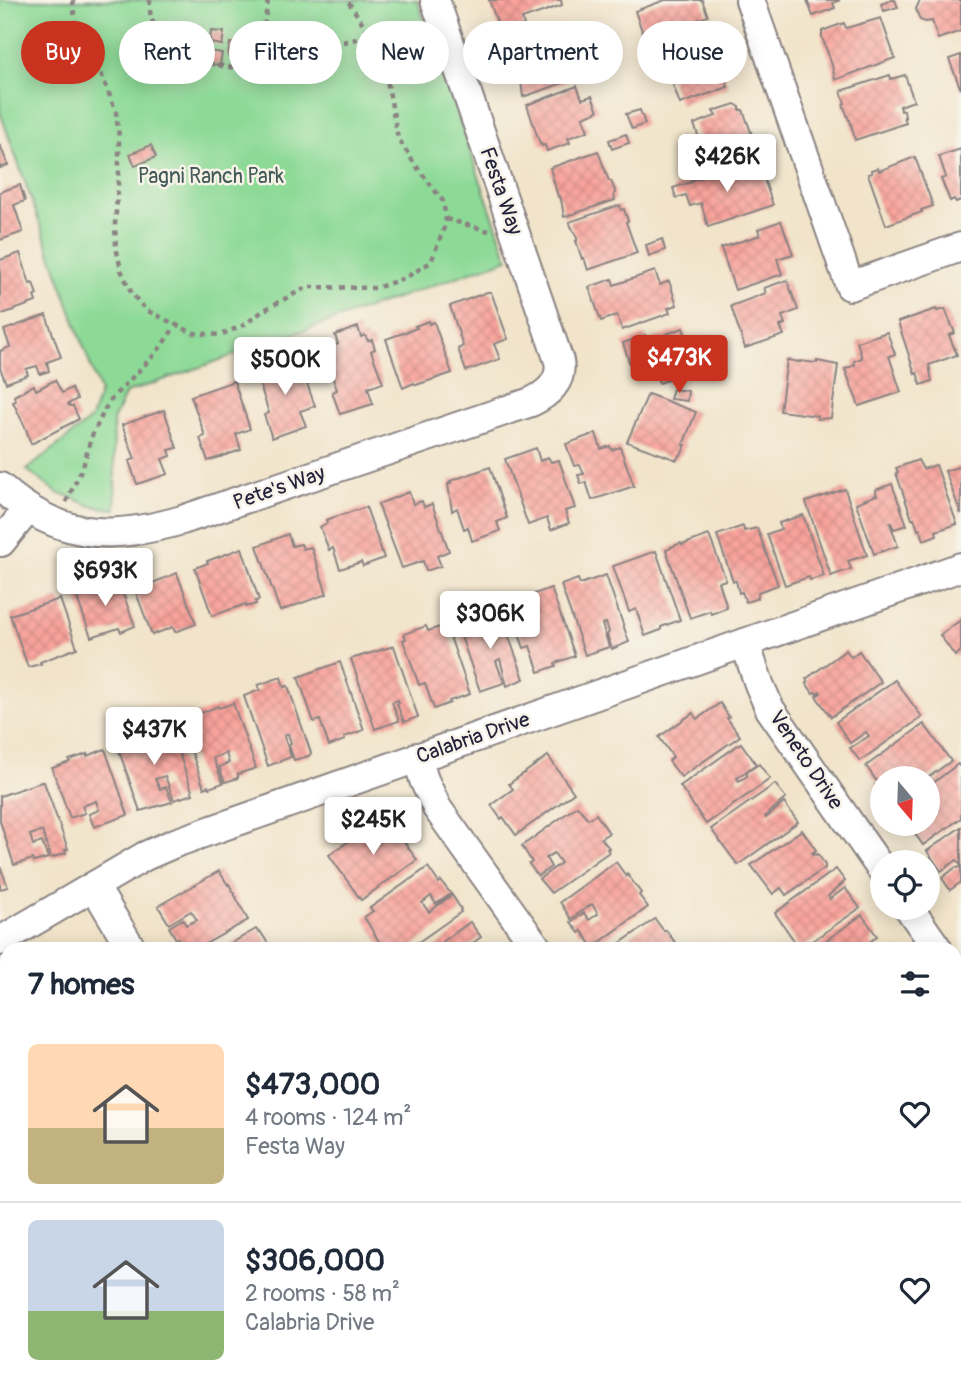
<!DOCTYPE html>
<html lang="en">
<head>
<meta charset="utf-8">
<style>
	body { margin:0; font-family:Pangolin,sans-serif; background:#f2f2f3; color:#1f2937; height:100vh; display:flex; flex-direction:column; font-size:26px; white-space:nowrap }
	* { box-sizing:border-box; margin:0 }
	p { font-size:23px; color:#747a83 }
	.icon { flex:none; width:38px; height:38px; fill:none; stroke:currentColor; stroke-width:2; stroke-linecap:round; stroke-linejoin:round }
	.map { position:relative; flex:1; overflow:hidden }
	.panel { position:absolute; left:0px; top:942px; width:962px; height:450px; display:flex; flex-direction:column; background:#fff; border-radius:21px 21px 0 0; box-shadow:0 4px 18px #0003 }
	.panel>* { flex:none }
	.hud { position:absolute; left:21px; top:21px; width:920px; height:63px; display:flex; gap:14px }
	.needle { width:46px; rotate:161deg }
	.tools { position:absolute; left:870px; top:766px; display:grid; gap:14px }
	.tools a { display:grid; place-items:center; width:70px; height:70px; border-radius:50%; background:#fff; box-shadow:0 4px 18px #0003; font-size:35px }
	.price { position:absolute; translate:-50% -60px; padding:0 16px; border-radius:7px; background:#fff; color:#222; font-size:23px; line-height:46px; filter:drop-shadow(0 2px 4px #0008) }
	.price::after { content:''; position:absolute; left:50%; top:42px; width:21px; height:16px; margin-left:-10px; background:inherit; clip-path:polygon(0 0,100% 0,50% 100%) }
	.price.selected { background:#c8321e; color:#fff }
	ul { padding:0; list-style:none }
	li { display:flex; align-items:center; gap:21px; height:175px; padding:0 28px }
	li+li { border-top:2px solid #e0e1e3 }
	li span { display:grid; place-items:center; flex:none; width:196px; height:140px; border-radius:10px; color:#555 }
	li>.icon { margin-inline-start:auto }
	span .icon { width:84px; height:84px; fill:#fffc; stroke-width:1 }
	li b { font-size:30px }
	h2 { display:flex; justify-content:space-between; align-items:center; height:84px; padding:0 28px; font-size:30px }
	.chip { padding:0 24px; border-radius:32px; background:#fff; box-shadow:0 4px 18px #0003; font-size:24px; line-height:63px }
	.chip.selected { background:#c8321e; color:#fff }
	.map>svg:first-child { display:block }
	.park { fill:#8dda97; stroke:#587e69; stroke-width:2 }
	.building { fill:url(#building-cross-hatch) }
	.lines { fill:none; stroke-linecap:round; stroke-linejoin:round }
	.minor-casing { stroke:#8a8382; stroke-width:32 }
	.path { stroke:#8a8382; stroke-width:4.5; stroke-dasharray:5 5; stroke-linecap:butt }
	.minor { stroke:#fff; stroke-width:28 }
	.labels { text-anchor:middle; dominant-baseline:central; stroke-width:5; stroke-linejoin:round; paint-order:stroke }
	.park-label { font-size:21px; fill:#425957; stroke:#f7f3e8 }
	.street-label { font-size:21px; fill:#22223b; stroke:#f7f3e8 }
</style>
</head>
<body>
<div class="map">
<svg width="961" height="1391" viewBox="0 0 961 1391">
	<defs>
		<pattern id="building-cross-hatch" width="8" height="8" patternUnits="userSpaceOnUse" patternTransform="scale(1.75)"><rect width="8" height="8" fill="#f8a39b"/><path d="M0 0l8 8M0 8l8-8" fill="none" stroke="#d48c86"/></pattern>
	</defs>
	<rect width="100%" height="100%" fill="#f7f3e8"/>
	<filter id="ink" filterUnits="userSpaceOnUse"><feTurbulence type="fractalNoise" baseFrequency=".0143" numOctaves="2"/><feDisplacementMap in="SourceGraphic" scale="14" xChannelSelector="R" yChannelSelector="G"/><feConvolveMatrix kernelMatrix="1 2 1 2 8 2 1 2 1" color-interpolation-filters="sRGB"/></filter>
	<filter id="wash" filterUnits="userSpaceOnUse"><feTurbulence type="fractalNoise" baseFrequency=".00686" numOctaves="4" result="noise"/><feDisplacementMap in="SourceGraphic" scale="28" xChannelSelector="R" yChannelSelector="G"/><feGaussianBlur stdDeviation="1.57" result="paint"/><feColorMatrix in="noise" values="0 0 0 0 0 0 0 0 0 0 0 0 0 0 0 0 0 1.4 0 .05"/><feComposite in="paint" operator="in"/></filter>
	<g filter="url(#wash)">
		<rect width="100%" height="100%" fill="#f1e4ca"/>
		<polygon class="park" points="0,0 417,0 508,259 126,393 113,420 116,509 91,506 66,495 59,494 27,470 91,419 100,392 0,112"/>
		<g id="blocks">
			<g class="building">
				<polygon points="489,0 561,0 562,5 522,19 524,25 501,33"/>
				<polygon points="665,0 702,0 708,16 692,22 698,36 650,53 635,11"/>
				<polygon points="807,0 840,0 833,3 835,8 813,16"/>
				<polygon points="891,0 895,0 898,7 884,11 881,4"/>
				<polygon points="920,0 961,0 961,31 938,39 932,21 926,22 920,20 916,9"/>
				<polygon points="881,18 895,58 835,80 832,65 822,37 822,31 844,23 846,28"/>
				<polygon points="211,31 224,32 222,45 210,43"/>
				<polygon points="555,38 566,66 570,66 575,79 523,97 521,81 510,54 511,48 533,40 537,44"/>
				<polygon points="714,39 728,87 680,104 668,71 667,68 665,69 663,62 665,62 664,56"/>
				<polygon points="230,43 243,45 241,58 228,56"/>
				<polygon points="209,51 222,53 220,65 207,64"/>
				<polygon points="961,55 961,90 949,59"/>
				<polygon points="890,75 891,79 905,75 908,84 914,101 900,106 901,111 904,110 905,117 904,117 906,123 855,140 850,120 849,120 843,104 845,103 841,91"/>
				<polygon points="577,86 582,99 592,96 598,111 583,117 588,131 568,138 570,143 547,151 545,145 542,146 541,143 540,144 527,105"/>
				<polygon points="735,104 740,107 740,110 743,110 757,149 706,167 704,152 694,124 716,116 713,111"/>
				<polygon points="640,110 645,124 632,129 626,114"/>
				<polygon points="626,134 629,143 612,149 609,140"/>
				<polygon points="0,145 8,165 0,168"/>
				<polygon points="151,145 156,157 135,166 130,154"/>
				<polygon points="961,149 961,200 956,202 954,199 950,201 941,179 946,177 939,156"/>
				<polygon points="598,151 609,181 611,181 616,193 614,194 615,200 564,217 561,199 560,196 558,197 550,168"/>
				<polygon points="915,157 933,206 921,210 922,212 886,225 868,174 872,173 871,170 878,168 879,171"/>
				<polygon points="746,162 751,177 762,173 773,205 708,227 701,203 690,206 686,195 676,198 673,188 692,182 692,180"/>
				<polygon points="20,185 25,201 14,205 23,232 0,240 0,192"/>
				<polygon points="620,205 621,210 624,209 628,221 626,222 637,253 588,270 584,258 582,259 576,241 577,241 577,238 569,222"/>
				<polygon points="781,221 793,254 777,259 782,274 735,290 721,248 760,235 758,229"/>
				<polygon points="662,239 665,250 649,256 646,245"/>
				<polygon points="20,253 30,284 33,283 37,295 34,296 36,302 0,315 0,260"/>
				<polygon points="655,271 660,285 669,281 677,305 668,308 670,313 622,330 617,315 601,321 589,287 612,279 614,285"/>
				<polygon points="787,280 798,310 782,316 785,324 780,326 784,335 745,348 731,306 766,293 764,288"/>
				<polygon points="487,292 491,292 508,339 494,344 500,359 466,371 458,349 463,346 450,306"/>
				<polygon points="936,309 937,311 945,309 955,333 949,335 957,355 929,365 932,381 921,385 917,373 915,374 898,322"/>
				<polygon points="46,315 61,357 47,362 49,371 40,374 37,366 26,369 28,375 6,383 0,368 0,351 10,347 4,330"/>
				<polygon points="429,321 429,324 434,322 452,373 416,385 414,383 403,388 386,339 417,328 415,326"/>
				<polygon points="358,327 361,337 365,335 368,341 372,340 375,349 371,351 383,383 368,388 373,404 340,414 332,392 337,390 323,350 338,344 335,335"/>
				<polygon points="683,328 698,370 659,383 656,375 651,377 649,368 633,374 623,343 645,335 647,341"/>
				<polygon points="887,332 895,354 889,356 901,392 859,406 845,369 855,365 854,361 862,358 857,342"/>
				<polygon points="294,359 298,359 315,406 300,411 306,426 272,438 264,415 269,413 256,373"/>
				<polygon points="787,360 800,362 800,361 817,363 817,361 838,365 831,418 817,419 818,416 780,411"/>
				<polygon points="55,380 62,393 71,388 77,399 68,404 70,406 73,406 79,419 31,444 26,429 13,402 16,401 14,396 34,385 36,390"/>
				<polygon points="234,381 250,429 236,434 241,450 208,461 200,438 205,436 191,396"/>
				<polygon points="673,389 688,391 687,401 670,399"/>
				<polygon points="648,394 696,412 683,445 686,445 681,455 679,455 677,460 627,442"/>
				<polygon points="164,410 177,448 169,450 171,456 162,459 168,474 137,484 129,461 135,459 122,425"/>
				<polygon points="596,433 601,449 610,446 612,450 620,447 634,486 592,500 586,482 581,484 578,475 584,474 580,465 574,466 566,444"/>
				<polygon points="536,448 540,461 548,457 551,462 559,460 575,508 565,511 569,523 551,530 547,518 528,525 505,459"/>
				<polygon points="918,460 923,469 936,465 957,524 936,531 937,535 924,540 920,529 918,530 914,518 912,519 896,473 898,472 896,468"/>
				<polygon points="961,466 961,514 945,471"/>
				<polygon points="490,467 507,518 497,522 500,531 472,541 468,527 464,529 457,508 452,511 448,484 451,483 450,481"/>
				<polygon points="892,484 907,525 894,529 891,523 890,523 898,546 874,554 856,503 877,495 875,490"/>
				<polygon points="845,489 867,555 848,561 851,569 831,576 806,502"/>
				<polygon points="409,492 413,504 422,501 424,507 432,504 449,551 437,556 441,566 426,571 423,561 402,568 378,504"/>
				<polygon points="366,507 384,558 363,566 361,562 340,569 333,548 329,550 320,527 327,523 326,520"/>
				<polygon points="803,515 824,576 810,580 809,577 785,585 767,534 781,529 779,523"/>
				<polygon points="743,526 744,531 757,528 778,585 758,592 758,598 746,602 742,592 739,593 736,581 733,581 717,535"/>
				<polygon points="288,534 292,546 301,544 303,549 311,547 327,594 280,611 257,546"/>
				<polygon points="709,535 726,580 719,582 727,608 711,614 710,611 690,618 666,550 671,548 671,547 681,543 682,545"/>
				<polygon points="242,548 259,600 255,601 256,604 246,607 246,604 212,616 195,568 208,563 207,561"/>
				<polygon points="656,551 680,620 661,627 661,630 645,636 636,609 629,612 613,566"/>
				<polygon points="177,573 196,624 175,632 173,627 152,635 135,590"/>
				<polygon points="116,575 135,626 121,632 119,628 91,637 75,592 103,582"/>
				<polygon points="606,575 629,642 612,649 607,635 609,632 606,623 602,624 609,647 585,655 561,585 578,579 580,584"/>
				<polygon points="551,588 575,656 555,663 556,666 539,672 530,646 524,648 508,603"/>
				<polygon points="60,599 77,648 40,662 41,664 28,667 10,615"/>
				<polygon points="500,612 524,679 507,686 500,659 496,661 504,683 480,691 456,622 472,616 474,621"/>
				<polygon points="961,620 961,651 955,656 940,635"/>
				<polygon points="446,625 470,694 449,701 450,703 434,709 425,683 419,685 403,640 406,639 404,634 426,626 428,631"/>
				<polygon points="394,646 418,717 404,722 397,704 399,703 398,700 392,702 399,721 375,729 351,659"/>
				<polygon points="846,650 851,657 859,651 881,682 831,717 816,696 821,693 820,691 817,694 815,692 813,693 806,683 808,682 806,679"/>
				<polygon points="340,662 364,730 344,737 345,740 329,746 320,720 314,722 298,677"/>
				<polygon points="281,677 284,687 288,686 311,753 309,756 294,760 289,745 291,743 288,734 284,736 291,757 268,766 244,696 260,690 258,685"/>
				<polygon points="895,680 922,717 860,761 850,748 869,736 866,732 850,743 836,722"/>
				<polygon points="233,703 256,768 238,774 238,778 225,782 219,767 229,763 226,753 213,758 223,783 209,788 208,786 204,788 181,721 218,706 219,708"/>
				<polygon points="720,703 729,717 727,718 740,736 681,777 669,761 673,757 659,737 693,713 697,719"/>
				<polygon points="924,724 951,761 926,779 882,779 882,794 875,785 878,783 866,766"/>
				<polygon points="149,725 152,731 155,732 170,727 193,794 174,800 165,776 155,779 160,789 166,787 172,802 140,811 117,745 132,740 131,739 135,737 131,731"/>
				<polygon points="741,743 756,764 737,778 739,781 747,776 747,772 759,764 770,779 706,824 680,786"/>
				<polygon points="105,749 128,815 94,827 89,814 99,810 96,801 82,806 85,813 70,818 52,768 70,762 69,760 87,754 87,756"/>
				<polygon points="548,756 574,793 516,835 503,817 501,819 491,805 513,789 509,784"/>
				<polygon points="958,764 961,768 961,818 923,845 908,824 928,824 928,787"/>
				<polygon points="41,782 44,782 68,849 65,850 66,853 51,858 42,831 30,835 33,845 42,842 48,858 34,862 33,859 14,865 0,821 0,796"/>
				<polygon points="775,784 786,798 765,816 766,818 784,803 798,822 738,865 711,829"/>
				<polygon points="577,806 588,819 596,814 609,833 601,838 609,848 607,849 609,852 551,893 539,879 561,863 554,853 546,858 551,867 538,876 529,864 532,862 522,846"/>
				<polygon points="389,813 399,826 395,829 417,860 361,900 329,855"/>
				<polygon points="961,827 961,866 957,860 941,871 927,851"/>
				<polygon points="802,830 816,850 812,853 813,855 815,853 816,855 818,854 825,865 825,868 786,895 781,888 773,894 751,865"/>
				<polygon points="616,862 626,876 627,874 641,893 639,895 648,907 593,947 582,931 579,933 571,922 584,913 589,920 598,914 592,904 571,919 560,902"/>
				<polygon points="0,866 8,887 0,889"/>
				<polygon points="428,867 439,883 441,881 451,894 436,904 431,896 422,903 429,912 452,895 461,909 460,910 461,912 410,948 386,948 385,947 383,948 364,917 373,911 370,908"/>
				<polygon points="956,867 958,868 961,867 961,882 950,890 942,878"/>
				<polygon points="836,869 845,881 828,896 830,899 845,888 860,908 802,948 797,948 795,942 775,913"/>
				<polygon points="219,871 228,885 229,884 248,920 198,948 184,948 178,938 176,939 169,927 183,919 186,925 197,920 191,911 169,924 158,906"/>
				<polygon points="862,915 877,936 870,942 874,948 815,948"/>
				<polygon points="655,919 664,931 666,930 679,948 613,948"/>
				<polygon points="470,922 481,937 466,948 434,948"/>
				<polygon points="256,929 258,932 260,931 271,948 223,948"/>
				<polygon points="961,1055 961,1098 956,1101 956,1058"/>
				<polygon points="961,1108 961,1159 956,1163 956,1111"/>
				<polygon points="961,1170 961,1209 956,1198 956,1173"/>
				<polygon points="7,1259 7,1332 4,1327 2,1328 0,1326 0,1264"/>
				<polygon points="302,1384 352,1384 357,1391 303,1391 299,1386"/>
				<polygon points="486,1384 546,1384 533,1391 489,1391"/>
				<polygon points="680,1384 751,1384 736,1391 683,1391"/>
				<polygon points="857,1384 873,1384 874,1387 881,1384 931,1384 934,1391 859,1391"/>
			</g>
		</g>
	</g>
	<g filter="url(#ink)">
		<use href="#blocks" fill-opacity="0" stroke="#8a8382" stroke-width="2"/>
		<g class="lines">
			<defs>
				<g id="minor">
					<polyline points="750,0 850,286 961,247"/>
					<path d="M0 487C58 539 110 541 182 520L531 402C548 394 563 381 559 361L435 0"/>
					<polyline points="1,542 28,509"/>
					<polyline points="745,643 759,684 770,709 882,870"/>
					<polyline points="417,757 424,780 437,808 537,948"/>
					<polyline points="94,886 131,948"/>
					<polyline points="909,908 937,948"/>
					<polyline points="0,941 145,856 175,843 961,567"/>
					<polyline points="956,976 961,983"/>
					<polyline points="0,1098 7,1108"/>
					<polyline points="201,1384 206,1391"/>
					<polyline points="431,1384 436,1391"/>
					<polyline points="807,1384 810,1391"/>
				</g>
			</defs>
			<use href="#minor" class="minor-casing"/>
			<g class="path">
				<polyline points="73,0 75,21 90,45 116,112 119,137 119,172 115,225 116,247 121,270 132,294 146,310 193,333 220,335 244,325 264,310 307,287 376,288 405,278 431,262 444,228 446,219 443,201 414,163 398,138 386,75 370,34 347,0"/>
				<path d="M150 0C148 14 154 34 169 39 177 42 190 41 199 42L195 61 240 69 243 49 251 50 262 41 268 0"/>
				<polyline points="249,38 253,49"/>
				<polyline points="343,42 371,36"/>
				<polyline points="446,219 489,231"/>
				<polyline points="66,502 83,467 91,438 106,407 114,396 157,352 177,324"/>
			</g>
			<use href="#minor" class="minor"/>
		</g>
	</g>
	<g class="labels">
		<g class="park-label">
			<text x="211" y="176">Pagni Ranch Park</text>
		</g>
		<g class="street-label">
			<text transform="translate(501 191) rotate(71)">Festa Way</text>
			<text transform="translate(279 488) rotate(-19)">Pete's Way</text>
			<text transform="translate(473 738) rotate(-19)">Calabria Drive</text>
			<text transform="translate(806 760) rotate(56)">Veneto Drive</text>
		</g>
	</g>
</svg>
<div class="tools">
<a><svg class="needle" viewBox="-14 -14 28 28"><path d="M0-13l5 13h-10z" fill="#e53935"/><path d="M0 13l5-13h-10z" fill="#747a83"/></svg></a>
<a><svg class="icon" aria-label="locate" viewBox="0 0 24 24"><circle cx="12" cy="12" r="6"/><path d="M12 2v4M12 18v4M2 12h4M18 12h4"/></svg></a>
</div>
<b class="price" style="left:727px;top:194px">$426K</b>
<b class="price selected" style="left:679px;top:395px">$473K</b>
<b class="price" style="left:285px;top:397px">$500K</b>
<b class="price" style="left:105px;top:608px">$693K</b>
<b class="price" style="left:490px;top:651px">$306K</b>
<b class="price" style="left:154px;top:767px">$437K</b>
<b class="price" style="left:373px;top:857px">$245K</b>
<div class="hud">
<a class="chip selected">Buy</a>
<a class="chip">Rent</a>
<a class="chip">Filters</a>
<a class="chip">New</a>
<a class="chip">Apartment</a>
<a class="chip">House</a>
</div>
<section class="panel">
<h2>7 homes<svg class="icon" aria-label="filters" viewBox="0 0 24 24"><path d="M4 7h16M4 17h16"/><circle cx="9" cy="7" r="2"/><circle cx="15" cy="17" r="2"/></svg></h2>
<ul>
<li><span style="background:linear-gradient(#ffd9b3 60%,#c2b280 0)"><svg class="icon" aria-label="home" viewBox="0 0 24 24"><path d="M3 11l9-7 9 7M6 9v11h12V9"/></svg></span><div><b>$473,000</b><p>4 rooms · 124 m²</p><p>Festa Way</p></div><svg class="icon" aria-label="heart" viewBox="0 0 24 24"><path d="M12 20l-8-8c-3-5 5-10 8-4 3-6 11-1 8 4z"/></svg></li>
<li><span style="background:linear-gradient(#c9d6e8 65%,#8fb573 0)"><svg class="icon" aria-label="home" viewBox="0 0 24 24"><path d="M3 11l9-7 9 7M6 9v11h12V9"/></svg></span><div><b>$306,000</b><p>2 rooms · 58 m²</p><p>Calabria Drive</p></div><svg class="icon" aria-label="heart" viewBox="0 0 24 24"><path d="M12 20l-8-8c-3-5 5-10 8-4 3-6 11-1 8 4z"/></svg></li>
</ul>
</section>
</div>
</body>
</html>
